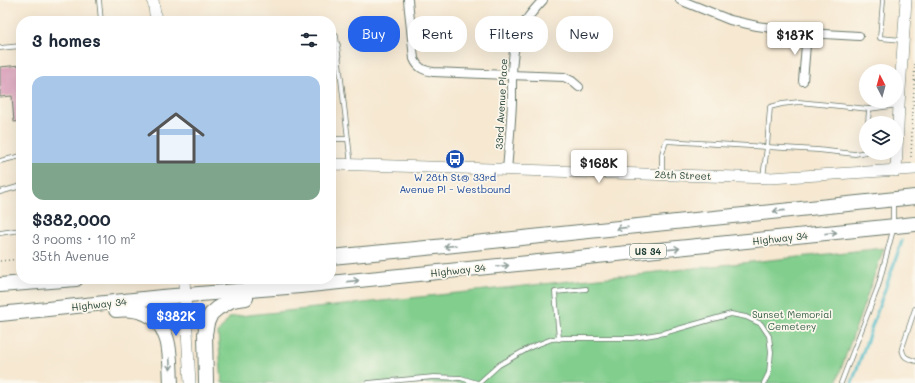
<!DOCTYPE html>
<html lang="en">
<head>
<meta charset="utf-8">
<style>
	body { margin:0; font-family:Mali,sans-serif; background:#f6f6f7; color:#1f2937; height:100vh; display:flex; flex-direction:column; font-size:15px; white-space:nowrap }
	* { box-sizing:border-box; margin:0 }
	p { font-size:13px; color:#747a83 }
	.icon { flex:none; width:22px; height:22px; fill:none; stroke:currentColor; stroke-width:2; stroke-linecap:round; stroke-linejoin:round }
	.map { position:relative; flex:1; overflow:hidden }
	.side { position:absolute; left:16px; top:16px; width:320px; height:268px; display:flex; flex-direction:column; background:#fff; border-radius:16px; box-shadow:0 4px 16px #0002 }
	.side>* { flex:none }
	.top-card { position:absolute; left:348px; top:16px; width:380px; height:36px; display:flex; gap:8px }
	.needle { width:26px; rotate:354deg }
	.controls { position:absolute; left:859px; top:64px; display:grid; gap:8px }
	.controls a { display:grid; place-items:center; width:44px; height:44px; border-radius:50%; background:#fff; box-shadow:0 4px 16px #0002; font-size:20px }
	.price { position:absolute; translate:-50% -34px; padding:0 9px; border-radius:4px; background:#fff; color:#222; font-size:13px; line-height:26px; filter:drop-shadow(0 1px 2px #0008) }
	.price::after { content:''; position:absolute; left:50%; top:24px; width:12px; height:9px; margin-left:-6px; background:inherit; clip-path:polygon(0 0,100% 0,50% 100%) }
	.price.active { background:#2563eb; color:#fff }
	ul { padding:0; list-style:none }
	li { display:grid; align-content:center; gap:8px; height:212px; padding:0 16px }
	li span { display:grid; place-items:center; height:124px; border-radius:12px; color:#555 }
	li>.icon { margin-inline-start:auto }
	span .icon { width:72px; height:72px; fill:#fffc; stroke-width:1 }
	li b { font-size:17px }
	h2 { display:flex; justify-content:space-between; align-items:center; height:48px; padding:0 16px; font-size:17px }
	.chip { padding:0 14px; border-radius:16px; background:#fff; box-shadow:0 4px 16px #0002; font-size:14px; line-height:36px }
	.chip.active { background:#2563eb; color:#fff }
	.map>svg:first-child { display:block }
	.green { fill:#81ce8d; stroke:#508660 }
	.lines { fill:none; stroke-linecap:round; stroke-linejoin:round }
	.stream { stroke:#51becb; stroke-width:3 }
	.building { fill:#d692b3 }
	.lane-casing { stroke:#6a796b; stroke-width:5.5 }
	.street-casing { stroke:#6a796b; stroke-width:10 }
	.secondary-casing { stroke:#6a796b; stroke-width:12 }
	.highway-casing { stroke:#6a796b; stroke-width:16 }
	.path { stroke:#6a796b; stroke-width:1.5; stroke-dasharray:1 3; stroke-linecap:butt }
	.lane { stroke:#fff; stroke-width:4 }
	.street { stroke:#fff; stroke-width:8 }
	.secondary { stroke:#fff; stroke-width:11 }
	.highway { stroke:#fff; stroke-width:14 }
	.oneway { stroke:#8f9e9a }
	.labels { text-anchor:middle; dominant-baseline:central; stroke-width:3.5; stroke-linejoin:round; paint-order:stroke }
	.shield { fill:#fbf7ec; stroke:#61756b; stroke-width:1 }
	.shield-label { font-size:9px; font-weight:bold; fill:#1f3d34 }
	.street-label { font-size:10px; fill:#1f3d34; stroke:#fbf7ec }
	.transit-label { font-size:10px; fill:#164399; stroke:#fbf7ec }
	.park-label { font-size:10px; fill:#38614a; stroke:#fbf7ec }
</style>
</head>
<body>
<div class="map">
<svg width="915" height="383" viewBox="0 0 915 383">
	<rect width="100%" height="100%" fill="#fbf7ec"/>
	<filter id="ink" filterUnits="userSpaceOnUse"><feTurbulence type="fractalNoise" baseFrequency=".025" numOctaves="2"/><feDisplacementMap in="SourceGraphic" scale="8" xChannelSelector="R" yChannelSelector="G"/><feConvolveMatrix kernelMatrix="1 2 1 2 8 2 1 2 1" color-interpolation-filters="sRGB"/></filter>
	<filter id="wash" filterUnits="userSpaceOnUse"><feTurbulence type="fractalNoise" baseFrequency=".012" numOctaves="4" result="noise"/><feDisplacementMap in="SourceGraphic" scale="16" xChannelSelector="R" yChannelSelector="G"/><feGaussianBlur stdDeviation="0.9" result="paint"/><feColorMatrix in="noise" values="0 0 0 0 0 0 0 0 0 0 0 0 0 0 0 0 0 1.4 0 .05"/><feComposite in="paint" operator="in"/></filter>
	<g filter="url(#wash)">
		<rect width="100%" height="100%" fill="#f6e8d1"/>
		<polygon class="green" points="884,248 836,383 222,383 218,333 230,317"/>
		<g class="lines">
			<polyline class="stream" points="852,383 902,241"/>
		</g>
		<g id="blocks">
			<polygon class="building" points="21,65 21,121 14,122 12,96 0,97 0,67"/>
		</g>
	</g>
	<g filter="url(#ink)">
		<use href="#blocks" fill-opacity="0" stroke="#6a796b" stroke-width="1"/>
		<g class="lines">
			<defs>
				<g id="lane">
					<polyline points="99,0 101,21"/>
					<polyline points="883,0 880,38 902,40"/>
					<polyline points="336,36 351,165"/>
					<polyline points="331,46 338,45"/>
					<polyline points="0,48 21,46"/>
					<polyline points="331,57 339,57"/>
					<polyline points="868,123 869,109 899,105"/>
					<polyline points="331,139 348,139"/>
					<polyline points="0,161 21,156"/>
					<polyline points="662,173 662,154 666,141 767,147 770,107 782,104 799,102 869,109"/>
					<polyline points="763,177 767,147 818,150 855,154 866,152"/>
					<polyline points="0,192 21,186"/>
					<polyline points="893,202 893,223"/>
					<polyline points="0,233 21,230"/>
					<path d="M915 309 902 348C903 358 907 358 915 361"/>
					<polyline points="559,339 555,292 586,289"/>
					<polyline points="368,383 434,377 461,378 477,383"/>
					<polyline points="479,383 499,365 531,347 552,339 565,338 633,338 664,333 731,314 746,317 761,324 769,336 771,352 769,373 764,383"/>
					<polyline points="841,383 878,287 893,230"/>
				</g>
				<g id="street">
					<path d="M408 0 414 59C418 68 423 70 433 72L564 77 572 81 579 87"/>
					<polyline points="680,0 730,20 757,26 807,33 859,36"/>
					<polyline points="803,81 807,33"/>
					<path d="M507 170C509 147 511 125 512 102 512 81 511 58 517 38 522 23 532 12 543 0"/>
				</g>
				<g id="secondary">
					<polyline points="153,0 156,21"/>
					<polyline points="331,164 770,178 915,169"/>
					<polyline points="896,171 899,105 906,0"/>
					<polyline points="184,279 190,383"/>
				</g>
				<g id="highway">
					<polyline points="331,257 416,249 915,197"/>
					<polyline points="0,285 76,279"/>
					<path d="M116 310C138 308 158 313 166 337 171 349 170 369 171 383"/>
					<polyline points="0,314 162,297 300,286 915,224"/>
					<polyline points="206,383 206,381 205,334 207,323 211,314 218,308 232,300 246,298"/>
				</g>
			</defs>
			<use href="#lane" class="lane-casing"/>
			<use href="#street" class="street-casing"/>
			<use href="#secondary" class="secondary-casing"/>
			<use href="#highway" class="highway-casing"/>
			<g class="path">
				<polyline points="911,157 915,63"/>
				<polyline points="0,261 21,259"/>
			</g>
			<use href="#lane" class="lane"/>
			<use href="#street" class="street"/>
			<use href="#secondary" class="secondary"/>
			<use href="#highway" class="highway"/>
		</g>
		<defs><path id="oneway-shaft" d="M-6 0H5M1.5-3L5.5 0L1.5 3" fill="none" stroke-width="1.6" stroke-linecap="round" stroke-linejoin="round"/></defs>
		<g class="oneway">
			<use href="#oneway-shaft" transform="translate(779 211) rotate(174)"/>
			<use href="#oneway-shaft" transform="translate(622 228) rotate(174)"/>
			<use href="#oneway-shaft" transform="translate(831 233) rotate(-6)"/>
			<use href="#oneway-shaft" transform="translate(450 246) rotate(174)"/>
			<use href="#oneway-shaft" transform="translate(674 249) rotate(-6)"/>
			<use href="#oneway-shaft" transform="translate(503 266) rotate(-6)"/>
			<use href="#oneway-shaft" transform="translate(353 281) rotate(-6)"/>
			<use href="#oneway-shaft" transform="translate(170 364) rotate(86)"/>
		</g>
	</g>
	<defs>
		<symbol id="bus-disc" viewBox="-11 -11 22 22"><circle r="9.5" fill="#1a4fb4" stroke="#fbf7ec"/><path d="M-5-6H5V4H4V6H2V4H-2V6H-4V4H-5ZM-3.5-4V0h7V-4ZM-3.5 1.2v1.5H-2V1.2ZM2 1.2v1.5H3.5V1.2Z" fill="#fff"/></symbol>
	</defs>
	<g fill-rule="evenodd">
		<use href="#bus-disc" x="444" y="148" width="22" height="22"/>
	</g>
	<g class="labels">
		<rect class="shield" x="630" y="244" width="36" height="14" rx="3"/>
		<g class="shield-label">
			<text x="648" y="251">US 34</text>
		</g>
		<g class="street-label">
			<text transform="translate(501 104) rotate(-87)">33rd Avenue Place</text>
			<text transform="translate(683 175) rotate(2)">28th Street</text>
			<text transform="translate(780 238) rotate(-6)">Highway 34</text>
			<text transform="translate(458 270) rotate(-6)">Highway 34</text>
			<text transform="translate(99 304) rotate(-6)">Highway 34</text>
		</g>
		<g class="transit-label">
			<text x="455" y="177">W 28th St@ 33rd<tspan x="455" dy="12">Avenue Pl - Westbound</tspan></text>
		</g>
		<g class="park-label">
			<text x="792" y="314">Sunset Memorial<tspan x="792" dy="12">Cemetery</tspan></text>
		</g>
	</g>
</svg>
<div class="controls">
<a><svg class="needle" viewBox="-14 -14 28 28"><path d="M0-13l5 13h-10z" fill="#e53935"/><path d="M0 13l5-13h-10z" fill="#747a83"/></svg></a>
<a><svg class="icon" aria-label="layers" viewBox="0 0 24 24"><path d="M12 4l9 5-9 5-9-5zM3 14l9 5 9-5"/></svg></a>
</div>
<b class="price" style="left:795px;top:56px">$187K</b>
<b class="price" style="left:599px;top:184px">$168K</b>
<b class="price active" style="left:176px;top:337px">$382K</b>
<div class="top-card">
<a class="chip active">Buy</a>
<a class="chip">Rent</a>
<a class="chip">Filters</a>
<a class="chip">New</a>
</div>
<section class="side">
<h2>3 homes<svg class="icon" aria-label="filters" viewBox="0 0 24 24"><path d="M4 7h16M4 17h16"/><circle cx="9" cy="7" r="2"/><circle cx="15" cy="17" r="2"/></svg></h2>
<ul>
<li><span style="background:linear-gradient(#a9c7e8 70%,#7fa58c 0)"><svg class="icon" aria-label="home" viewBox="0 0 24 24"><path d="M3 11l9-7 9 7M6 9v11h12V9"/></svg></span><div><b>$382,000</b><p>3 rooms · 110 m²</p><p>35th Avenue</p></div></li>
</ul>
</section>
</div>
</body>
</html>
